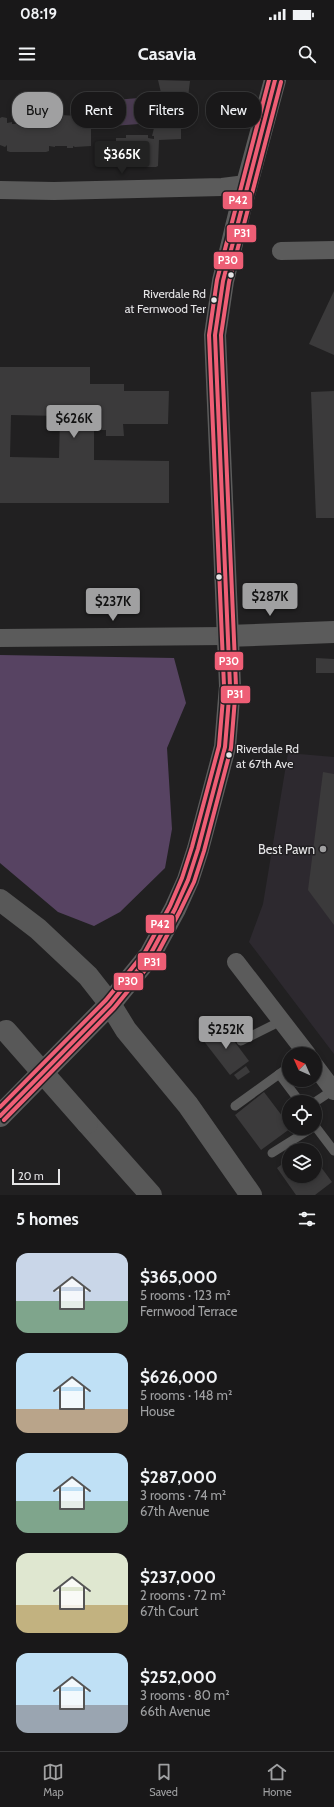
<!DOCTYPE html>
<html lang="en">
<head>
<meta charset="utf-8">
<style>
	body { margin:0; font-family:Cabin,sans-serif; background:#222122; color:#f1f3f6; height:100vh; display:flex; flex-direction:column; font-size:15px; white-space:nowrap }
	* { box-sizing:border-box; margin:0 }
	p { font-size:13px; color:#9fa0a2 }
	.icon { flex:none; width:22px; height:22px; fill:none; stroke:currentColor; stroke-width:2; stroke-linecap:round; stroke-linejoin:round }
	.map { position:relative; height:1115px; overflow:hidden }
	.drawer { display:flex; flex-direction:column; background:#191819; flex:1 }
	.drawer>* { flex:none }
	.guide { position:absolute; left:12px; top:12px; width:310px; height:36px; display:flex; gap:8px }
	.needle { width:26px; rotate:315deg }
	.controls { position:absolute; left:282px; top:967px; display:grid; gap:8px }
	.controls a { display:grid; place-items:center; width:40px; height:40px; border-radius:50%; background:#191819; box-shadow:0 2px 6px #0003,0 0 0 1px #373738; font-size:20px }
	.scale { position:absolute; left:12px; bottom:10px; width:48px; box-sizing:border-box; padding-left:4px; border:2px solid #e5e5e6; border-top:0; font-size:11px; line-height:14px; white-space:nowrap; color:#e5e5e6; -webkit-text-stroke:3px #211f22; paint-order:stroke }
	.price { position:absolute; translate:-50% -34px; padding:0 9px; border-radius:4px; background:#a0a0a1; color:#111; font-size:13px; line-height:26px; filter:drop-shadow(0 1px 2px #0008) }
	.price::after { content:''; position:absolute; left:50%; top:24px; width:12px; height:9px; margin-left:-6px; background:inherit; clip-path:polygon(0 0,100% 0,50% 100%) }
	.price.selected { background:#222; color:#fff }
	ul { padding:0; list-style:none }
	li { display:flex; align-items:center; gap:12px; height:100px; padding:0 16px }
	li span { display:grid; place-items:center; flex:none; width:112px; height:80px; border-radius:12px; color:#555 }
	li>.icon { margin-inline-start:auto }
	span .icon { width:48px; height:48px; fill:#fffc; stroke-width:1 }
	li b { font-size:17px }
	h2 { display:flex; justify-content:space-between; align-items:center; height:48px; padding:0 16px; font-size:17px }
	.tag { padding:0 14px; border-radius:16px; background:#191819; box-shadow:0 2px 6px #0003,0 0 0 1px #373738; font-size:14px; line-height:36px }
	.tag.selected { background:#a0a0a1; color:#111 }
	.status { display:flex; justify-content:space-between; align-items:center; height:28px; padding:0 20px; background:#191819; direction:ltr }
	.status svg { height:11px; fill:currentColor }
	header { display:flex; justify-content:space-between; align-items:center; height:52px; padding:0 16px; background:#191819; font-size:18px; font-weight:800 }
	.menu { display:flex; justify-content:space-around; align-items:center; height:56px; border-top:1px solid #373738; background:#191819; font-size:11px; color:#9fa0a2 }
	.menu a { display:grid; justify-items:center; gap:2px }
	.menu .selected { color:#a0a0a1 }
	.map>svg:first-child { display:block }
	.built { fill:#2d292f }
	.green { fill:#4b3c52 }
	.forest { fill:#574362 }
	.building { fill:#3b3a3b; fill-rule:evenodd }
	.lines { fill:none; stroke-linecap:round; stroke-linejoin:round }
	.service { stroke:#5b5b5b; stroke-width:9 }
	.minor { stroke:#5b5b5b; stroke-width:18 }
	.tertiary { stroke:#5b5b5b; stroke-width:22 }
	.primary { stroke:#5c5c5c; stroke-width:22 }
	.motorway { stroke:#585858; stroke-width:22 }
	.motorway-bridge { stroke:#585858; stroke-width:22 }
	.bus-1-casing { stroke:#211f22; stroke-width:7 }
	.bus-2-casing { stroke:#211f22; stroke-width:7 }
	.bus-3-casing { stroke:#211f22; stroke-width:7 }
	.bus-1 { stroke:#ee5e75; stroke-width:4 }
	.bus-2 { stroke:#ee5e75; stroke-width:4 }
	.bus-3 { stroke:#ee5e75; stroke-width:4 }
	.bus-dot { fill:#e5e5e6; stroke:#211f22; stroke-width:1.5 }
	.poi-dot { fill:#a0a0a1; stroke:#211f22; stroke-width:1.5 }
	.labels { text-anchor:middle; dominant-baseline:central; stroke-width:3; stroke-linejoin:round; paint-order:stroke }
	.bus-label { font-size:12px; fill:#e5e5e6; stroke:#211f22; text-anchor:end }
	.poi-label { font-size:13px; fill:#e5e5e6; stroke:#211f22; text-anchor:end }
	.line-badge { stroke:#211f22; stroke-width:1.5 }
	.badge-label { font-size:11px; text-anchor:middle; font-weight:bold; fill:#fff }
</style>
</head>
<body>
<div class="status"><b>08:19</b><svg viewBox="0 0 49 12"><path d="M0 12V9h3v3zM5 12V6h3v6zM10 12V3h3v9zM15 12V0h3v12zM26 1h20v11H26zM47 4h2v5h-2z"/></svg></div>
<header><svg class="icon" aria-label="menu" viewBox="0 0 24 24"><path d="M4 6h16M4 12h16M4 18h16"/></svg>Casavia<svg class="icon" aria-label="search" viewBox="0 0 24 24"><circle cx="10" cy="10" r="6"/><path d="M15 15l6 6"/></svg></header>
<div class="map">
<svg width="334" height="1115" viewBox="0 0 334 1115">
	<rect width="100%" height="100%" fill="#212021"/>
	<polygon class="built" points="288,673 334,677 334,974 249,862 263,824"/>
	<polygon class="green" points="139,18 139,44 113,46 114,20"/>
	<polygon class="forest" points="0,575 174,578 186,623 167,668 172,749 165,788 120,832 94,846 58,832 0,783"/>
	<g class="building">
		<polygon points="158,0 190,1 188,17 182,17 183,19 183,24 181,23 183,33 181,32 181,35 183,35 183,42 181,43 181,59 159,60 158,86 156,87 134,87 132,86 132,87 122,86 122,87 118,87 118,85 116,86 116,58 126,58 126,55 148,55 148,58 154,59 154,56 152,56 154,48 151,48 151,27 154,27 154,17 162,17"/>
		<polygon points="59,35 81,36 81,38 89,37 91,39 91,66 75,67 73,66 73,68 67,68 67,66 55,66 55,67 49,66 49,71 46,72 10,72 7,71 7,65 5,67 0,65 0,38 2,37 7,38 7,43 12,42 12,44 17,44 17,40 30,39 30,41 39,41 39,43 47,42 47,44 49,44 49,38 51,37 59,39"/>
		<polygon points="334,211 334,275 309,264"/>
		<path d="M0 287H90V304H124V311H169L168 344H123L124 356H106V350H94V380L169 381V423H0ZM11 335 60 336 59 378 10 377Z"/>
		<polygon points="334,311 334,438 316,438 311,312"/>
		<polygon points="316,578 334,579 334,593 316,593"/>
		<polygon points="323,692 334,694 334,845 308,810"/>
		<polygon points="222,945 249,981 230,995 203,960"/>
		<polygon points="246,986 250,992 238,1000 234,995"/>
		<polygon points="264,1012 289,1045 289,1048 291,1048 261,1070 235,1035"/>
		<polygon points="289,1079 289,1096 315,1096 315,1079 332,1102 315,1115 296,1115 277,1088"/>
	</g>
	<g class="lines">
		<g class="service">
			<polyline points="241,961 281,941"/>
			<polyline points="279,994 300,1022"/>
			<polyline points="315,1022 333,1010"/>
			<polyline points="235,1026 289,987"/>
			<polyline points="315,1046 334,1071"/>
			<polyline points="272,1073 312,1048"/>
		</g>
		<g class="minor">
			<polyline points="0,110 54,111 222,107 246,104"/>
			<polyline points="281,171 334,170"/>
			<polyline points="0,558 226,556"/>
			<polyline points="236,882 307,974"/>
			<polyline points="315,986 334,1011"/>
		</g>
		<polyline class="tertiary" points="226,556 334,552"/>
		<polyline class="primary" points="0,1036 110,924 150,875 175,829 188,800 198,769 225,667 230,606 215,255 223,201 241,126 275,0"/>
		<g class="motorway">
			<polyline points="0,820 38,849 88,896 110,924 126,950 188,1025 251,1115"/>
			<polyline points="87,1043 151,1115"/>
		</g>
		<polyline class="motorway-bridge" points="6,951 87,1043"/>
		<defs>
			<polyline id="bus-1" points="0,1036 110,924 150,875 175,829 188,800 198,769 225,667 230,606 215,255 223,201 275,0"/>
			<polyline id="bus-2" points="4,1040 114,928 155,878 180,831 194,802 204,771 231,668 236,606 221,255 229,202 281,2"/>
			<polyline id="bus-3" points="0,1027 106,920 145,872 170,826 182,798 192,767 219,666 224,606 209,255 217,200 269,0"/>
		</defs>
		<use href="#bus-1" class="bus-1-casing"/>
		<use href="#bus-2" class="bus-2-casing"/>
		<use href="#bus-3" class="bus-3-casing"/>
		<use href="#bus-1" class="bus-1"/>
		<use href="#bus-2" class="bus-2"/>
		<use href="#bus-3" class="bus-3"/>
	</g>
	<g class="bus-dot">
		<circle cx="231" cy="195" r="3.5"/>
		<circle cx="214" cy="220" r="3.5"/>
		<circle cx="219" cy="497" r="3.5"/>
		<circle cx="229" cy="675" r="3.5"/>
	</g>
	<circle class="poi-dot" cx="323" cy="769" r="4"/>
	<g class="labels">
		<g class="bus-label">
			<text x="206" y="213">Riverdale Rd<tspan x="206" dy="15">at Fernwood Ter</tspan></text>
			<text x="236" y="668" text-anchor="start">Riverdale Rd<tspan x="236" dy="15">at 67th Ave</tspan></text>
		</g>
		<g class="poi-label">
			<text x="315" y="769">Best Pawn</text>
		</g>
	</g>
	<g class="line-badge">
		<rect x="222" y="111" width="31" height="19" rx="4" fill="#ee5e75"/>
		<rect x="226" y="144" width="31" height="19" rx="4" fill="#ee5e75"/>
		<rect x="213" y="171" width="31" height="19" rx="4" fill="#ee5e75"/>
		<rect x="214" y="571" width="30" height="20" rx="4" fill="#ee5e75"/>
		<rect x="220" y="605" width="31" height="19" rx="4" fill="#ee5e75"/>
		<rect x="145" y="834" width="30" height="20" rx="4" fill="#ee5e75"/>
		<rect x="137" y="872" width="30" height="19" rx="4" fill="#ee5e75"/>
		<rect x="113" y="892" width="31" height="19" rx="4" fill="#ee5e75"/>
	</g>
	<g class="badge-label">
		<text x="238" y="124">P42</text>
		<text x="242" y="157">P31</text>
		<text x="228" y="184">P30</text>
		<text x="229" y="585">P30</text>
		<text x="235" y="618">P31</text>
		<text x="160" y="848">P42</text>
		<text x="152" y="886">P31</text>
		<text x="128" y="905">P30</text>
	</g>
</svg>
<div class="controls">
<a><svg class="needle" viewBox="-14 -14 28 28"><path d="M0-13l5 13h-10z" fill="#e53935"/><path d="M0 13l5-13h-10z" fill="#9fa0a2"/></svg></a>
<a><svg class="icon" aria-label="locate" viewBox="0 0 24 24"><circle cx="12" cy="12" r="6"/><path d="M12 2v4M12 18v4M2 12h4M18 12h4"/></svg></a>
<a><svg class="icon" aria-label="layers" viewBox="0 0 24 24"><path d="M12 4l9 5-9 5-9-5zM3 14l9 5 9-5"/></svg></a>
</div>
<div class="scale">20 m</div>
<b class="price selected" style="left:122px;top:95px">$365K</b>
<b class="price" style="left:74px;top:359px">$626K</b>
<b class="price" style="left:270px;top:537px">$287K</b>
<b class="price" style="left:113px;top:542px">$237K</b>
<b class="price" style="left:226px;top:970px">$252K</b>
<div class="guide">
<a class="tag selected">Buy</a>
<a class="tag">Rent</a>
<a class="tag">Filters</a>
<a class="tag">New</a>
</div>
</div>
<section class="drawer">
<h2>5 homes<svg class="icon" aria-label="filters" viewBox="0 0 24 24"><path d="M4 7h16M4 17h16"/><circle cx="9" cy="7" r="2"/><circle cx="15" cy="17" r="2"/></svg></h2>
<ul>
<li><span style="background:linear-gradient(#c9d6e8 60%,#7fa58c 0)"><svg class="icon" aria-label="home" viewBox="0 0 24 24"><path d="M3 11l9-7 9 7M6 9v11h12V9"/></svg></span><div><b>$365,000</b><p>5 rooms · 123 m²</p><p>Fernwood Terrace</p></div></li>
<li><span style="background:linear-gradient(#bfe0f5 70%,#b9a48a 0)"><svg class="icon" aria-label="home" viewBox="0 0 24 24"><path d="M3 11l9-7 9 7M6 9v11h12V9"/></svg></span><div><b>$626,000</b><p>5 rooms · 148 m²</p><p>House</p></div></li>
<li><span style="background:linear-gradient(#bfe0f5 60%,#7fa58c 0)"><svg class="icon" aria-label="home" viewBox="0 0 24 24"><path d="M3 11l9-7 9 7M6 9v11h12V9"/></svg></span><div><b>$287,000</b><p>3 rooms · 74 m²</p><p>67th Avenue</p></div></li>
<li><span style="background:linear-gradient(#dfe7d0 65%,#c2b280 0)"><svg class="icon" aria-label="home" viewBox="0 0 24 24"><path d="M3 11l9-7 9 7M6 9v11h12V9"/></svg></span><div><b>$237,000</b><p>2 rooms · 72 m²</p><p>67th Court</p></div></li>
<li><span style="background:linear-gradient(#bfe0f5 65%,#9aa5b1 0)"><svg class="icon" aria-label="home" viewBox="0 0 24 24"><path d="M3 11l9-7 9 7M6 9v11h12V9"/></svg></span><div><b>$252,000</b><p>3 rooms · 80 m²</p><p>66th Avenue</p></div></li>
</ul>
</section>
<nav class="menu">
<a class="selected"><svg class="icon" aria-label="map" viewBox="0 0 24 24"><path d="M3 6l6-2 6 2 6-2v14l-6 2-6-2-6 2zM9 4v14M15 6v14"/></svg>Map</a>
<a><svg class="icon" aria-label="saved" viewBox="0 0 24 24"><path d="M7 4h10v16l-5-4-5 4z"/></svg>Saved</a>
<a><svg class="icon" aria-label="home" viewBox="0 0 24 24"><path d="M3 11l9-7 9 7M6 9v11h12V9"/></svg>Home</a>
</nav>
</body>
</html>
